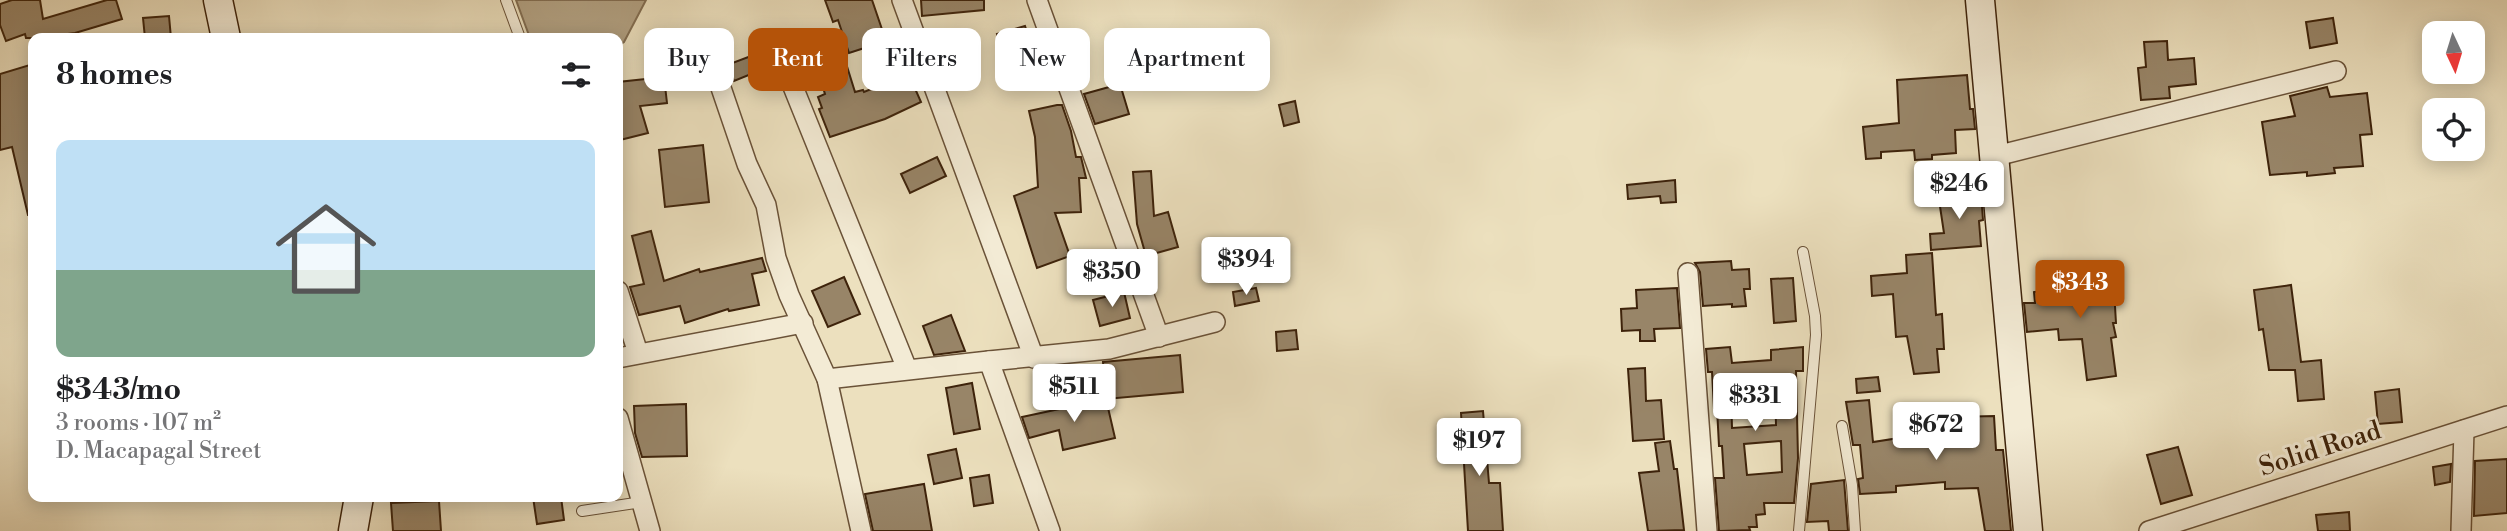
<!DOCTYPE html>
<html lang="en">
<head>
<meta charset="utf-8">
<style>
	body { margin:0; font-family:"Libre Bodoni",serif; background:#f6f6f6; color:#202124; height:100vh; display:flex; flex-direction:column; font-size:26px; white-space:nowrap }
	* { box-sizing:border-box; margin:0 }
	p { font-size:23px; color:#757577 }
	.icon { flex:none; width:38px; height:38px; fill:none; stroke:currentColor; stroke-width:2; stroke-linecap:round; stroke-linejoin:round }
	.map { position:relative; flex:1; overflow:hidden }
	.sheet { position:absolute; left:28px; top:33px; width:595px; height:469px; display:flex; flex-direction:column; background:#fff; border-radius:14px; box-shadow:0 4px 18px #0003 }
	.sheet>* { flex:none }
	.guide { position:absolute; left:644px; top:28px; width:665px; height:63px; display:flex; gap:14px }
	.needle { width:46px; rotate:176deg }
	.buttons { position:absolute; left:2422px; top:21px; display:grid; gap:14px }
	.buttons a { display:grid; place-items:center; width:63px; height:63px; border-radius:14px; background:#fff; box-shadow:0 4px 18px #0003; font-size:35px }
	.price { position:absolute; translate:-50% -60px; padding:0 16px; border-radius:7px; background:#fff; color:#222; font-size:23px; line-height:46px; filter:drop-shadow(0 2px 4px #0008) }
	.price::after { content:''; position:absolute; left:50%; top:42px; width:21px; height:16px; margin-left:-10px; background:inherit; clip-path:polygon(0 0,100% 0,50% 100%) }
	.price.selected { background:#b45309; color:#fff }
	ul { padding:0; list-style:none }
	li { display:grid; align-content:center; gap:14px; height:371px; padding:0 28px }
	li+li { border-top:2px solid #e0e0e0 }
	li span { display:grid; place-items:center; height:217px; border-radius:14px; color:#555 }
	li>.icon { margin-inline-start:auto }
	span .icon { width:126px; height:126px; fill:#fffc; stroke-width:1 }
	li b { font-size:30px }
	h2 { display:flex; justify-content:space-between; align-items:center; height:84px; padding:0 28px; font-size:30px }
	.pill { padding:0 24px; border-radius:14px; background:#fff; box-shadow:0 4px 18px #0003; font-size:24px; line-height:63px }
	.pill.selected { background:#b45309; color:#fff }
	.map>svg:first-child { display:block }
	.water { fill:#b1a081; stroke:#836e52; stroke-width:2 }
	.building { fill:#988568; stroke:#3e230b; stroke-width:2; fill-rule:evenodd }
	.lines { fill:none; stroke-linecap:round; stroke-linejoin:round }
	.lane-casing { stroke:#6a5238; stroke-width:12 }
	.street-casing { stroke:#6a5238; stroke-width:22 }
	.secondary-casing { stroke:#3e230b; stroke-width:31 }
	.lane { stroke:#f3ebd5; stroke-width:10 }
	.street { stroke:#f3ebd5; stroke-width:19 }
	.secondary { stroke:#f3ebd5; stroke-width:28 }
	.labels { text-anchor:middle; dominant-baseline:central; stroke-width:6; stroke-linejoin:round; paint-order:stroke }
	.street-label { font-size:26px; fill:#3e230b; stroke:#f3ebd5 }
</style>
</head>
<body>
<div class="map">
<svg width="2507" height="531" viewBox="0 0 2507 531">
	<rect width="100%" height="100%" fill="#ece0be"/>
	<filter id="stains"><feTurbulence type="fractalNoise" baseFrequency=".00286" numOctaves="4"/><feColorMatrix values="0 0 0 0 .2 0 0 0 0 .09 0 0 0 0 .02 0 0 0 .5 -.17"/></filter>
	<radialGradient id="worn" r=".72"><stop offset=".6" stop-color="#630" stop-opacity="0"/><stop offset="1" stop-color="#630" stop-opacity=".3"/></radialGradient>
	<polygon class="water" points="516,0 646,0 624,42 618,46 618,38 530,38"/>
	<g class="building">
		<polygon points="12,0 40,0 43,19 107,0 116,0 122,19 75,33 39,38 26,38 25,34 6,41 0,25 0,4"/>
		<polygon points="825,0 872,0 886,41 849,53 838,20 833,22"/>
		<polygon points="921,0 984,0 984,10 922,16"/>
		<polygon points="169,16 171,38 145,38 143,18"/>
		<polygon points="2333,18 2337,43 2310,48 2306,22"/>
		<polygon points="1025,26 1035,56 1006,65 997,34"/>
		<polygon points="2167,41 2168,60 2194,58 2196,84 2169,87 2170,98 2141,100 2138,68 2146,67 2144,42"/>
		<polygon points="767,50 773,69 758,75 756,72 734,81 727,65"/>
		<polygon points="845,60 855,92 863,90 864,92 898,78 903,88 913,84 921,102 885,119 830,137 819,109 822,108 818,97 825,94 817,69"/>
		<polygon points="33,64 33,215 28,215 12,147 0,150 0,74"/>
		<polygon points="1967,75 1970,109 1973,109 1975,129 1955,130 1956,153 1932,155 1932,159 1915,160 1914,150 1881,152 1881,158 1866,159 1863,127 1899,123 1897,80"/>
		<polygon points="664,77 667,103 640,106 648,133 620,140 618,130 618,82"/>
		<polygon points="1120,84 1129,114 1095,124 1084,94"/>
		<polygon points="2327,87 2330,97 2367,93 2372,134 2360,135 2363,166 2334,168 2335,173 2307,176 2307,172 2270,175 2262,122 2295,116 2290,96"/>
		<polygon points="1295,101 1299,122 1284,126 1279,105"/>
		<polygon points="1057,105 1062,105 1071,131 1076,157 1081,157 1086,178 1079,178 1081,212 1055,213 1070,256 1037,268 1014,196 1038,187 1035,137 1029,111"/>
		<polygon points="703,145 709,202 665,207 659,150"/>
		<polygon points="937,157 946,176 910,193 901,174"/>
		<polygon points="1151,171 1154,216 1168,212 1178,247 1146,256 1137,224 1133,172"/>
		<polygon points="1675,180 1676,202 1661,203 1660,196 1628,199 1627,185"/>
		<polygon points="1964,190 1965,194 1981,193 1983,220 1979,221 1981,246 1931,250 1930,234 1944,233 1938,193"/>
		<polygon points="651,231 664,281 699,269 700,272 762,258 766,271 752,274 759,305 729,311 728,309 685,323 680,306 639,315 630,287 644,284 632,236"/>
		<polygon points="1932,253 1936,315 1942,314 1944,349 1937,349 1939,372 1914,374 1907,336 1896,337 1893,294 1872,296 1871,276 1907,273 1906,255"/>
		<polygon points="1731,261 1732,270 1749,269 1750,289 1744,289 1746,306 1732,307 1732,304 1703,306 1700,272 1695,263"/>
		<polygon points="2113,273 2116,323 2113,323 2116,337 2111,338 2116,376 2087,380 2082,339 2059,340 2058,329 2027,332 2024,303 2035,303 2034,292 2092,284 2091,275"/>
		<polygon points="844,277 860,314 828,327 812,291"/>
		<polygon points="1793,278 1796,321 1774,323 1771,279"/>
		<polygon points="2291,285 2301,362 2321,360 2324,399 2298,401 2295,370 2269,370 2263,329 2259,330 2254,290"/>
		<polygon points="1256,288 1259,301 1235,306 1233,292"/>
		<polygon points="1677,288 1680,328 1654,329 1655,341 1640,341 1640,330 1622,331 1621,309 1637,308 1636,290"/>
		<polygon points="1124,292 1130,318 1100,326 1093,300"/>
		<polygon points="951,315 965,351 934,355 923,326"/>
		<polygon points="1296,330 1298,349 1277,351 1276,332"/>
		<path d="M1730 347 1732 363 1771 360V350L1803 347V371H1796L1798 458 1794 503H1764L1765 514 1756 515 1757 527H1749L1750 530 1719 531 1715 478H1724L1722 446H1719L1717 408H1714L1712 372H1708L1706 349ZM1775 390 1776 425 1732 428 1731 392ZM1781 441 1782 472 1747 475 1744 444Z"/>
		<polygon points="1180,355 1183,392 1106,399 1103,362"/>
		<polygon points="1645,368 1646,401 1661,400 1664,439 1633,441 1628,369"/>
		<polygon points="1878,377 1880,391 1857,393 1856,379"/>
		<polygon points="972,383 980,429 954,434 946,388"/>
		<polygon points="2399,389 2402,422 2378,424 2375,392"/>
		<polygon points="1106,399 1115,438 1063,450 1059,430 1029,438 1022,417"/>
		<polygon points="1869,400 1873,442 1912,436 1912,440 1938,437 1938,432 1953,431 1953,417 1994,416 1996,450 2003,450 2011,531 1985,531 1978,488 1945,489 1945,482 1896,486 1896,492 1860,494 1858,479 1863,478 1860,445 1853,445 1846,402"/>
		<polygon points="686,404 687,456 642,457 635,433 634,406"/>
		<polygon points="1483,411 1489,483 1500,483 1503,531 1468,531 1461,413"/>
		<polygon points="1670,441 1674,469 1677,469 1684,530 1648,531 1639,473 1659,471 1655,443"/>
		<polygon points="2178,447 2192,495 2161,504 2147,455"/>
		<polygon points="956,449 962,478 934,484 928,455"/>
		<polygon points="2507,459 2507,513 2474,516 2475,461"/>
		<polygon points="2451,464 2450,482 2435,485 2433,467"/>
		<polygon points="989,475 993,503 974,506 970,478"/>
		<polygon points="1844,480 1848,531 1829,531 1828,521 1807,522 1811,484"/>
		<polygon points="924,484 932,531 873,531 865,494"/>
		<polygon points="533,497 561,497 564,520 537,524"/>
		<polygon points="439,501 441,531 393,531 391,503"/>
		<polygon points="2349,512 2350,531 2318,531 2316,515"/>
	</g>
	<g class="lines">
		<defs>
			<g id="lane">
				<polyline points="506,0 520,38"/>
				<polyline points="1842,426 1852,485 1855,531"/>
				<polyline points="582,511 642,502"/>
				<polyline points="1799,531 1816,335 1815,316 1803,252"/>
			</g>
			<g id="street">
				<polyline points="902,0 1034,358"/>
				<polyline points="1037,0 1159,337"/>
				<polyline points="779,52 907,369"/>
				<polyline points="718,79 747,164 766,205 776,258 789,295 827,379 861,531"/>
				<polyline points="1992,157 2336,71"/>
				<polyline points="1688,273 1707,531"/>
				<polyline points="618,291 638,353"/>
				<polyline points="618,358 803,323"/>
				<polyline points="989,361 1109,349 1215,322"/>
				<polyline points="827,379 989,361 1050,531"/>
				<polyline points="618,418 650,531"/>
				<polyline points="2149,531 2507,416"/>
				<polyline points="2461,531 2464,430"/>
			</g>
			<g id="secondary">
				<polyline points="218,0 226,38"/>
				<polyline points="1980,0 2028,531"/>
				<polyline points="353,531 359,497"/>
			</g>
		</defs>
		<use href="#lane" class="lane-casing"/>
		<use href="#street" class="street-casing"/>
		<use href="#secondary" class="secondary-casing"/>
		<use href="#lane" class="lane"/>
		<use href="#street" class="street"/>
		<use href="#secondary" class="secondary"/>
	</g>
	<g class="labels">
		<g class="street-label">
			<text transform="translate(2320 449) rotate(-18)">Solid Road</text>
		</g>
	</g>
	<rect width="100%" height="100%" filter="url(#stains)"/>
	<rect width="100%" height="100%" fill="url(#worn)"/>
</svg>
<div class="buttons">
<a><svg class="needle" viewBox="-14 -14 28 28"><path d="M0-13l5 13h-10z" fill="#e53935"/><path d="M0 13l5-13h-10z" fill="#757577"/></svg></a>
<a><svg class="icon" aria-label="locate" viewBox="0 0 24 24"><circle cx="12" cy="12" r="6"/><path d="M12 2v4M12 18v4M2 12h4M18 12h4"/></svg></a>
</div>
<b class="price" style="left:1959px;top:221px">$246</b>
<b class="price" style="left:1246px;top:297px">$394</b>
<b class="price" style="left:1112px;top:309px">$350</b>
<b class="price selected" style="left:2080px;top:320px">$343</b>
<b class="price" style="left:1074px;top:424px">$511</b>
<b class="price" style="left:1755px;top:433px">$331</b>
<b class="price" style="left:1936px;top:462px">$672</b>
<b class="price" style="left:1479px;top:478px">$197</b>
<div class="guide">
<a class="pill">Buy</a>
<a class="pill selected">Rent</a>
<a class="pill">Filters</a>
<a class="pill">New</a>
<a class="pill">Apartment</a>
</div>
<section class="sheet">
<h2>8 homes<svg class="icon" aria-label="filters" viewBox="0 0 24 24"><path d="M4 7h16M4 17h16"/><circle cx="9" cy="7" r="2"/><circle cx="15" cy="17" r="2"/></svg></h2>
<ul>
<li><span style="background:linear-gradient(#bfe0f5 60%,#7fa58c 0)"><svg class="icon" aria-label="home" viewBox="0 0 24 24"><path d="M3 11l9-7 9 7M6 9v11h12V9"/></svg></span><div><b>$343/mo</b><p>3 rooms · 107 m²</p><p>D. Macapagal Street</p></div></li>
</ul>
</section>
</div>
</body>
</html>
